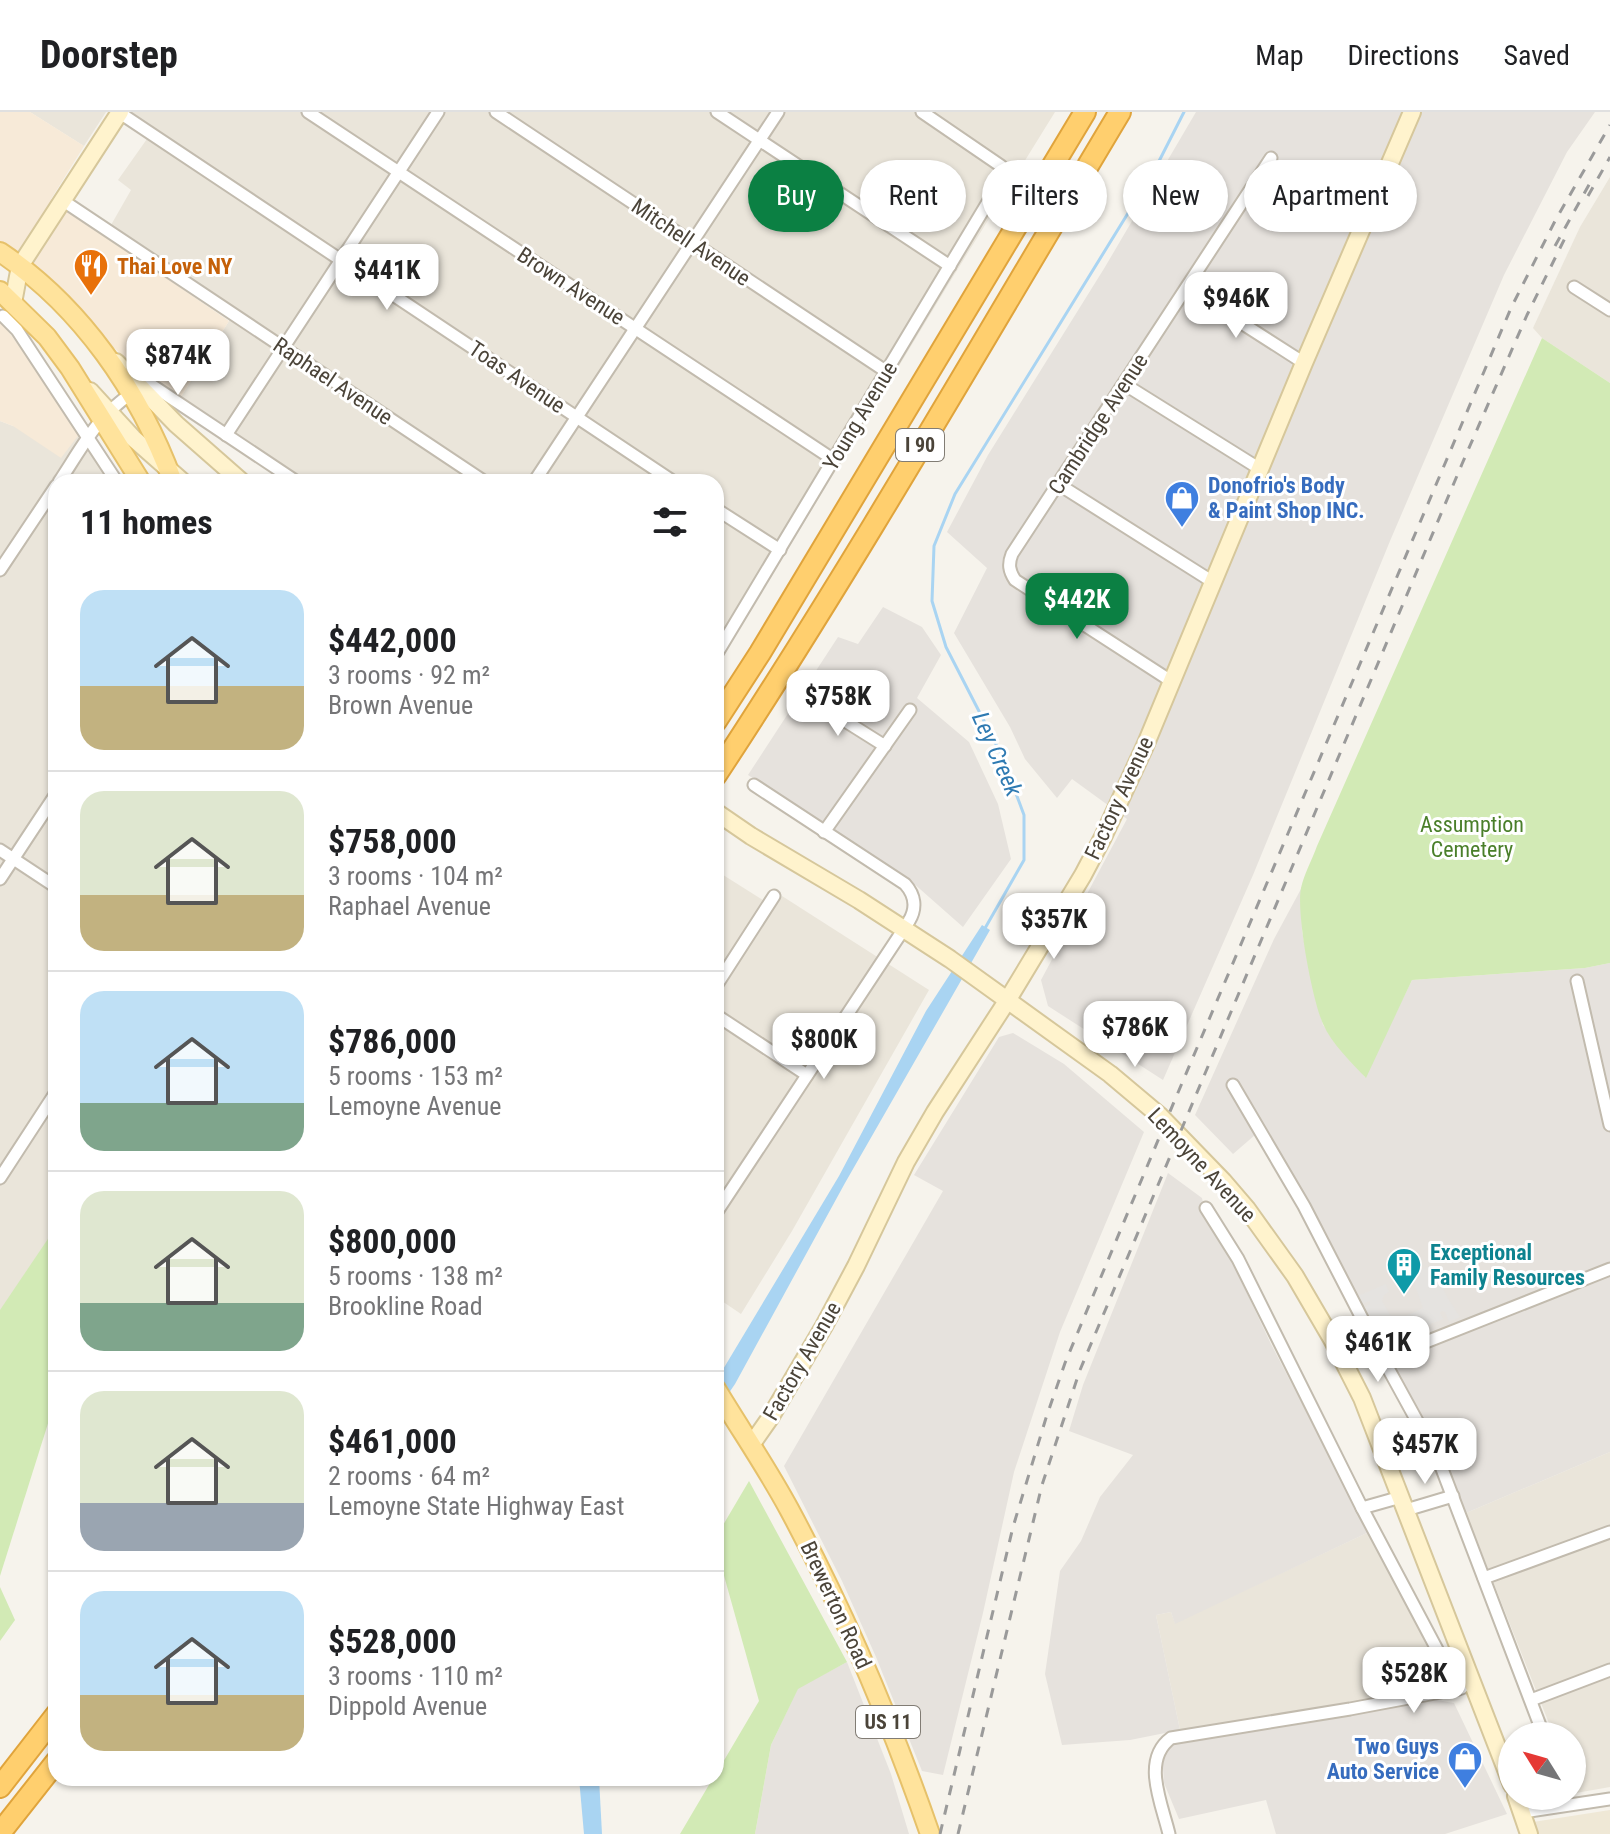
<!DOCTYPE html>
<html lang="en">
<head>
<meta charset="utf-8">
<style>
	body { margin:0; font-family:"Roboto Condensed",sans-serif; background:#f2f2f2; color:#202124; height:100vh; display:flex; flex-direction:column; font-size:30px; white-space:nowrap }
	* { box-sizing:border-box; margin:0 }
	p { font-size:26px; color:#757577 }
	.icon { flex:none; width:44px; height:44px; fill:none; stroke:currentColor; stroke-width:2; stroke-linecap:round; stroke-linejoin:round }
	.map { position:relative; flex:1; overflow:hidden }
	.drawer { position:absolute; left:48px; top:362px; width:676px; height:1312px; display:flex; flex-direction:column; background:#fff; border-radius:24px; box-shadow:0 2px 6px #0004 }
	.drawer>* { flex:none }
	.guide { position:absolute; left:748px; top:48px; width:742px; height:72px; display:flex; gap:16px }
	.needle { width:52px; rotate:307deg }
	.fabs { position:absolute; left:1498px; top:1610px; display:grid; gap:16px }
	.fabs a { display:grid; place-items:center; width:88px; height:88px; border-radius:50%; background:#fff; box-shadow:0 2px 6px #0004; font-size:40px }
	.price { position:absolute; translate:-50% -68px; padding:0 18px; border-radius:16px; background:#fff; color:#222; font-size:26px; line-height:52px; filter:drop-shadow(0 2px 4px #0008) }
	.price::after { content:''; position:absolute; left:50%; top:48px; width:24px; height:18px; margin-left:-12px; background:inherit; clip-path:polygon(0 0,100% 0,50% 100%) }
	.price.current { background:#0b8043; color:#fff }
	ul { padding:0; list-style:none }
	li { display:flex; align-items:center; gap:24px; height:200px; padding:0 32px }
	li+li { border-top:2px solid #e0e0e0 }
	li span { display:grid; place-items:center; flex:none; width:224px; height:160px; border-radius:24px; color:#555 }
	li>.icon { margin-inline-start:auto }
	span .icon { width:96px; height:96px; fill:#fffc; stroke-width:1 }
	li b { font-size:34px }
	h2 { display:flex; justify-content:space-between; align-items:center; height:96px; padding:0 32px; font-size:34px }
	.tag { padding:0 28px; border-radius:36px; background:#fff; box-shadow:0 2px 6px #0004; font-size:28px; line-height:72px }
	.tag.current { background:#0b8043; color:#fff }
	header { display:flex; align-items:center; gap:48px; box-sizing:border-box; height:112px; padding:0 40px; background:#fff; border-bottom:2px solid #e0e0e0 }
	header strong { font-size:38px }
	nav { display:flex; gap:44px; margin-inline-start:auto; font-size:28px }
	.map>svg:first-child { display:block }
	.residential { fill:#eae5da }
	.commercial { fill:#f7ead8 }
	.industrial { fill:#e6e2dd }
	.education { fill:#efe8d6 }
	.green { fill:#d2eab5 }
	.parking { fill:#e5e3e0 }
	.water { fill:#a9d4f2 }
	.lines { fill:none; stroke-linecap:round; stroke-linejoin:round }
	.stream { stroke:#a9d4f2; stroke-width:3 }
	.street-casing { stroke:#c2bbae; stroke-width:15 }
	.secondary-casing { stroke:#d6c79b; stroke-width:20 }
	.primary-casing { stroke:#e6c16a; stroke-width:22 }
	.highway-casing { stroke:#e0a43c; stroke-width:24 }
	.street { stroke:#fff; stroke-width:11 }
	.secondary { stroke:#fff3cd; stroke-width:16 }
	.primary { stroke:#ffe39c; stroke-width:18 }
	.highway { stroke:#ffcf6e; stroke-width:20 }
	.rail { stroke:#9a9a9a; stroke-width:3; stroke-dasharray:10 10; stroke-linecap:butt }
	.labels { text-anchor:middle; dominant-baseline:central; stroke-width:6; stroke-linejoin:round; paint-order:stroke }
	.shield { fill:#fff; stroke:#817c74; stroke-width:2 }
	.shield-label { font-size:20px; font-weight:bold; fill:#4b4439 }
	.street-label { font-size:22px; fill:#4b4439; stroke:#fff }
	.food-label { font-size:22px; font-weight:bold; fill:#c56008; stroke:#fff; text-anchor:start }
	.shop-label { font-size:22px; font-weight:bold; fill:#366cbe; stroke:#fff; text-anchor:start }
	.park-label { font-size:22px; fill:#4a7f2a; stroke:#fff }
	.culture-label { font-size:22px; font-weight:bold; fill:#0d838f; stroke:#fff; text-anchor:start }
	.water-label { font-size:24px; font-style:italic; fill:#2e7ab2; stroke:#fff }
</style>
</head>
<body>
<header>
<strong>Doorstep</strong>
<nav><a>Map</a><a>Directions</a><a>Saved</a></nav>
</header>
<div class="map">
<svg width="1610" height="1722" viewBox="0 0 1610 1722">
	<rect width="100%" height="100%" fill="#f6f3ec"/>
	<g class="residential">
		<polygon points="30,0 106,0 84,34"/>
		<polygon points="130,0 1055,0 948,173 716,556 716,370 310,370 181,285 236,198 111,113 131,78 118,68 154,17"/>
		<polygon points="1610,65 1610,271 1542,226 1533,216 1580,115"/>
		<polygon points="0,309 13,314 81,320 113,370 56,370 56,1116 0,1199"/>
		<polygon points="720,761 774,795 782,784 929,878 792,1119 741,1202 716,1185 716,768"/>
		<polygon points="1610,1340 1610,1675 1576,1681 1572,1670 1572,1624 1554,1624 1466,1401"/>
		<polygon points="1369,1420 1448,1575 1180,1618 1156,1503 1171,1500 1175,1511"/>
	</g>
	<g class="commercial">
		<polygon points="0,0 30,0 84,34 51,87 229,209 181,285 143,261 111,233 70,187 38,156 0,130"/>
		<polygon points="0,208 81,320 61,346 13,314 0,309"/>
	</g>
	<g class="industrial">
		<polygon points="1196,0 1595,0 1567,40 1504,163 1390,429 1253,763 1163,968 1048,894 1041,868 1127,707 1072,667 1057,686 1025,647 1010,615 954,521 987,456 947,420 988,343 1105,155"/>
		<polygon points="883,495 922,515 941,543 917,586 969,630 998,692 1011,747 963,815 912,770 748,663 838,525 858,532"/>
		<polygon points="1301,777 1302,819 1313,875 1323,913 1365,965 1412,868 1585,856 1610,851 1610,1340 1466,1401 1388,1250 1263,1016 1233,1042 1195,1003 1274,827"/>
		<polygon points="1013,921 1064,952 1144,1020 1060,1220 1014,1360 983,1501 943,1663 922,1659 876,1545 842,1469 784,1354 943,1079 914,1063 999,925"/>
		<polygon points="1168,1061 1202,1086 1205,1100 1226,1137 1271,1232 1369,1420 1175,1512 1171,1500 1156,1503 1180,1618 1130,1628 1062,1633 1045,1562 1060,1459 1081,1429 1100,1385 1133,1343 1069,1319 1083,1273"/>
		<polygon points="847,1550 891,1662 909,1722 755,1722 771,1633 798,1576"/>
		<polygon points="1437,1588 1454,1591 1507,1702 1445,1722 1276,1722 1266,1688 1179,1707 1164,1671 1162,1641 1170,1632"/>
	</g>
	<polygon class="education" points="1610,1698 1610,1722 1536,1722 1533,1710"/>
	<g class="green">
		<path d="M1542 226 1610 271V851L1585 856 1412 868 1366 966C1351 950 1332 932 1323 912 1312 887 1296 801 1301 776 1304 762 1312 748 1317 734Z"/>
		<polygon points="56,1115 56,1286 0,1464 0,1198"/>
		<polygon points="749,1369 847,1550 798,1577 771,1633 755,1722 680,1722 713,1666 716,1666 716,1662 759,1589 716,1435 716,1425"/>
		<polygon points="0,1475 15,1508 0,1529"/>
	</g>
	<polygon class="parking" points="1433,1153 1447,1185 1460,1205 1449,1210 1445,1200 1442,1199 1440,1201 1443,1207 1394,1227 1388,1221 1380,1225 1365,1195 1370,1192 1370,1189 1359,1193 1355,1185 1386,1172 1389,1180 1384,1183 1382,1189 1392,1206 1397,1208 1423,1196 1411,1162"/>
	<g class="water">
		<polygon points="982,813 990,818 845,1071 735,1272 716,1300 716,1269 839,1064 926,899"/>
		<polygon points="579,1666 599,1666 602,1722 584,1722"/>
	</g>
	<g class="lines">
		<polyline class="stream" points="984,818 1024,748 1024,703 1002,644 946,535 932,489 934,434 955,382 1154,59 1184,0"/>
		<defs>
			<g id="street">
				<polyline points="308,0 834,348"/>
				<polyline points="496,0 887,260"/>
				<polyline points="717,0 950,154"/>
				<polyline points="120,1 674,370"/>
				<polyline points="62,88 485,370"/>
				<polyline points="1574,175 1610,198"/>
				<polyline points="1187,176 1304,251"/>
				<polyline points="3,204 17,218 117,370"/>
				<polyline points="138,271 153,274 297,370"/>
				<polyline points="1124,272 1260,357"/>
				<polyline points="226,323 438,0"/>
				<path d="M59 370C81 337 97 304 131 282"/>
				<polyline points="534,370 778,0"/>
				<polyline points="1058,372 1213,470"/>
				<polyline points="716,397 780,438"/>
				<polyline points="0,458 56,374"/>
				<polyline points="716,543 1003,65 1004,61 1001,54 922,0"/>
				<path d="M1171 569 1015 468C1009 459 1008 452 1012 442L1271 46"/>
				<polyline points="807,585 885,634"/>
				<polyline points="824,720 910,598"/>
				<polyline points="0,738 56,775"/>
				<polyline points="0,767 56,682"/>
				<polyline points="1577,869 1610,1013"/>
				<polyline points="716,874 774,784"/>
				<polyline points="716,903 807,963"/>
				<polyline points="1233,973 1304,1094 1383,1247 1439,1349 1544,1624"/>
				<polyline points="0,1066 56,980"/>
				<polyline points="1206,1096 1238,1147 1362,1396 1458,1577"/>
				<path d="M716 1101 909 809C917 796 915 783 905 772L754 673"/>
				<polyline points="1383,1247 1610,1157"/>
				<polyline points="1362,1396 1401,1385"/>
				<polyline points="1406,1398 1453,1384"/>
				<polyline points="1484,1466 1610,1420"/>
				<polyline points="1531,1588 1610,1558"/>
				<polyline points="1523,1700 1610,1687"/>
				<path d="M1169 1722C1162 1692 1141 1648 1171 1626L1350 1597 1462 1576"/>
			</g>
			<g id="secondary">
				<polyline points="13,191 20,154 120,0"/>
				<polyline points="116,250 176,312 242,370"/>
				<polyline points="90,279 133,326 183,370"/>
				<polyline points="716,700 751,724 859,788 950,847 1110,962 1160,1004 1223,1069 1247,1097 1295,1164 1333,1229 1362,1286 1512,1673"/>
				<polyline points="751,1333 770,1306 824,1214 856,1154 906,1050 935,1000 1007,889 1083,763 1103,725 1145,634 1304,251 1412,0"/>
				<polyline points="1516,1684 1529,1722"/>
			</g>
			<g id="primary">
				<path d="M0 140C81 194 140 280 173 370"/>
				<polyline points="0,179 47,225 70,256 141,370"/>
				<path d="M716 1277C740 1317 767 1356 789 1397 845 1501 891 1610 930 1722"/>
			</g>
			<g id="highway">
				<polyline points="716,609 760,541 1085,0"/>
				<path d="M716 663C858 447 987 222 1120 0"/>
				<polyline points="0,1675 56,1603"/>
				<polyline points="0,1721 56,1650"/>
			</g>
		</defs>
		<use href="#street" class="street-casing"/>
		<use href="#secondary" class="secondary-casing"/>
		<use href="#primary" class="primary-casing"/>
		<use href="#highway" class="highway-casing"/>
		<use href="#street" class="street"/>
		<use href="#secondary" class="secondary"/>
		<use href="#primary" class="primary"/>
		<use href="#highway" class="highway"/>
		<g class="rail">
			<polyline points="1588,84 1610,45"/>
			<polyline points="1555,134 1590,71"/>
			<polyline points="940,1722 1013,1415 1046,1306 1065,1251 1174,990 1511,196 1555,109 1610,13"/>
			<polyline points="958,1722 1042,1373 1080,1258 1462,352 1527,203 1565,126"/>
		</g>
	</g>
	<defs>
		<symbol id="restaurant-pin" viewBox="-11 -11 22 30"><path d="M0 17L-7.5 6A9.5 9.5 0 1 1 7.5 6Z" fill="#e8710a" stroke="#fff"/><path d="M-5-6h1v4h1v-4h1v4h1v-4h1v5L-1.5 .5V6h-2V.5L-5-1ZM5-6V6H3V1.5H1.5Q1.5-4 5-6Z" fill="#fff"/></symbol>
		<symbol id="shop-pin" viewBox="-11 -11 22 30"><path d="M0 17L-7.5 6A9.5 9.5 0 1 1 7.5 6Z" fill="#3f7fe0" stroke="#fff"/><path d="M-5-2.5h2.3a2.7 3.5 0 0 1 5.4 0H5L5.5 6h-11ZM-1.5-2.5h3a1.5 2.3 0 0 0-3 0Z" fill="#fff"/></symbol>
		<symbol id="building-pin" viewBox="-11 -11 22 30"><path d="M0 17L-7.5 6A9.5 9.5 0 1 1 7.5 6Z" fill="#0f9aa8" stroke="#fff"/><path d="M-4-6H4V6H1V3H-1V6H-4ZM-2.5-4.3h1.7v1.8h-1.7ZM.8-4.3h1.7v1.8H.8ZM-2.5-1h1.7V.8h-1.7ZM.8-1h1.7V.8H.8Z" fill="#fff"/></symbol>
	</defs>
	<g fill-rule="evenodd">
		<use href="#restaurant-pin" x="71" y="134" width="40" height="54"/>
		<use href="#shop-pin" x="1162" y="366" width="40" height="54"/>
		<use href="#building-pin" x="1384" y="1133" width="40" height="54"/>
		<use href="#shop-pin" x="1445" y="1627" width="40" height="54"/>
	</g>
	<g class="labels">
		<g class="shield">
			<rect x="896" y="317" width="48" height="32" rx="6"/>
			<rect x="856" y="1594" width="64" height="32" rx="6"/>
		</g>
		<g class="shield-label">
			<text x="920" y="333">I 90</text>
			<text x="888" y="1610">US 11</text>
		</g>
		<g class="street-label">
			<text transform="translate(691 130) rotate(34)">Mitchell Avenue</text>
			<text transform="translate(571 174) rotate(33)">Brown Avenue</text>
			<text transform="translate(517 265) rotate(34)">Toas Avenue</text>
			<text transform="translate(333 269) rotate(34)">Raphael Avenue</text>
			<text transform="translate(860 304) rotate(-59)">Young Avenue</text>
			<text transform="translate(1098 312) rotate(-57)">Cambridge Avenue</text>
			<text transform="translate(1119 686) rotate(-65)">Factory Avenue</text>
			<text transform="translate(1202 1053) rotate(47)">Lemoyne Avenue</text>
			<text transform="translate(802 1249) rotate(-60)">Factory Avenue</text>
			<text transform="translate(836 1493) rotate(65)">Brewerton Road</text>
		</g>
		<g class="food-label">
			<text x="117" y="154">Thai Love NY</text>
		</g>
		<g class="shop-label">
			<text x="1208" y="373">Donofrio's Body<tspan x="1208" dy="25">&amp; Paint Shop INC.</tspan></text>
			<text x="1439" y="1634" text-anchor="end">Two Guys<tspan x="1439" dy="25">Auto Service</tspan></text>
		</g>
		<g class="park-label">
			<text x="1472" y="712">Assumption<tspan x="1472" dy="25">Cemetery</tspan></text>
		</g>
		<g class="culture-label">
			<text x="1430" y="1140">Exceptional<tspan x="1430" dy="25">Family Resources</tspan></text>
		</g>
		<g class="water-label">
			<text transform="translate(997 642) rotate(66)">Ley Creek</text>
		</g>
	</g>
</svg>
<div class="fabs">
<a><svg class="needle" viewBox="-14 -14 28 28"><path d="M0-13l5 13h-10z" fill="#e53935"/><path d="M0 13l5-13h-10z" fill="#757577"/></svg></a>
</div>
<b class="price" style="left:387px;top:200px">$441K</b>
<b class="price" style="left:1236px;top:228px">$946K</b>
<b class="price" style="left:178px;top:285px">$874K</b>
<b class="price current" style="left:1077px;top:529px">$442K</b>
<b class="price" style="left:838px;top:626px">$758K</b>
<b class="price" style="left:1054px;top:849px">$357K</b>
<b class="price" style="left:1135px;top:957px">$786K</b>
<b class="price" style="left:824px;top:969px">$800K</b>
<b class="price" style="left:1378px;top:1272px">$461K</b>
<b class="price" style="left:1425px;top:1374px">$457K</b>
<b class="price" style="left:1414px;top:1603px">$528K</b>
<div class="guide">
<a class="tag current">Buy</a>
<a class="tag">Rent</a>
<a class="tag">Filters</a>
<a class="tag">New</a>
<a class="tag">Apartment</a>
</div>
<section class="drawer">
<h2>11 homes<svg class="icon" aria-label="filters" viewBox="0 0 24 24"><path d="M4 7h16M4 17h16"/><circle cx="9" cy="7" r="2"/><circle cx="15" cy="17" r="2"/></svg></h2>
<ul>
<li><span style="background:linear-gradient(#bfe0f5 60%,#c2b280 0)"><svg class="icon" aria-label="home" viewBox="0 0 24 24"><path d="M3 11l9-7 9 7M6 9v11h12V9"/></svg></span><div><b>$442,000</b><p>3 rooms · 92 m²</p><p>Brown Avenue</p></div></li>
<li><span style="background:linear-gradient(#dfe7d0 65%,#c2b280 0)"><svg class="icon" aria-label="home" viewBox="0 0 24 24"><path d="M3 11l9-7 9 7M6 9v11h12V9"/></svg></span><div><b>$758,000</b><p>3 rooms · 104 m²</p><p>Raphael Avenue</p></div></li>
<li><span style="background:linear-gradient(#bfe0f5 70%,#7fa58c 0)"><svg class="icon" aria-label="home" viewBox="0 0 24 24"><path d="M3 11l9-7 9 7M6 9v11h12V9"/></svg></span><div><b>$786,000</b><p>5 rooms · 153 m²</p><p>Lemoyne Avenue</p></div></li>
<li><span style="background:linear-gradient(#dfe7d0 70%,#7fa58c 0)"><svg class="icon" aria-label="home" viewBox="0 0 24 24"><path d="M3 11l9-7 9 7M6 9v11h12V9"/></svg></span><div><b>$800,000</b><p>5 rooms · 138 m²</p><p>Brookline Road</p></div></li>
<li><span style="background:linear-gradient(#dfe7d0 70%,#9aa5b1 0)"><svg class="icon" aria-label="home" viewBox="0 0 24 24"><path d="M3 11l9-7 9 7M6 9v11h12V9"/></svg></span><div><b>$461,000</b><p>2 rooms · 64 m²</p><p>Lemoyne State Highway East</p></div></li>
<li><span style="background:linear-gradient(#bfe0f5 65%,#c2b280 0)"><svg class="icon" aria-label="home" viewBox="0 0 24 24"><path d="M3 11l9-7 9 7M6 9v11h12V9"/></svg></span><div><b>$528,000</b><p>3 rooms · 110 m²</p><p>Dippold Avenue</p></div></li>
</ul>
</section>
</div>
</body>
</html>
